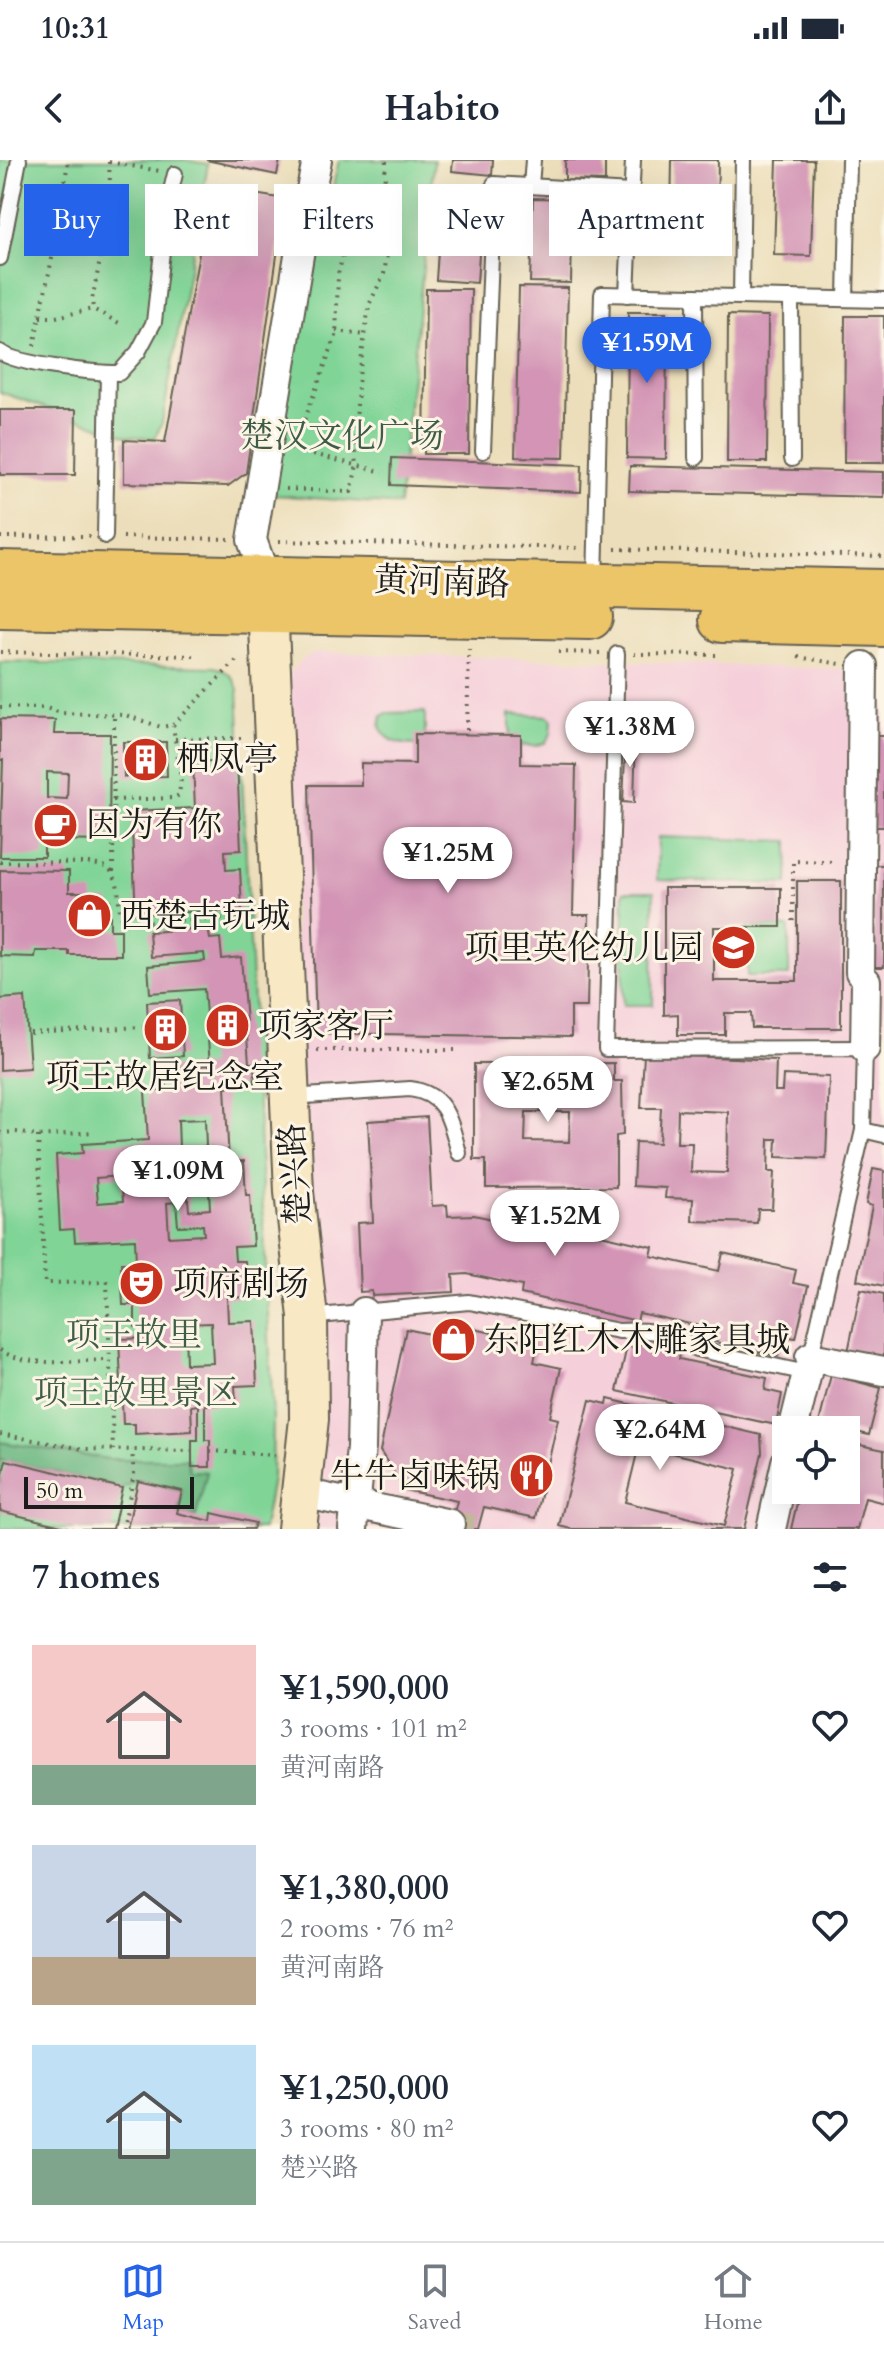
<!DOCTYPE html>
<html lang="en">
<head>
<meta charset="utf-8">
<style>
	body { margin:0; font-family:Cardo,"Noto Serif SC",serif; background:#f6f6f7; color:#1f2937; height:100vh; display:flex; flex-direction:column; font-size:30px; white-space:nowrap }
	* { box-sizing:border-box; margin:0 }
	p { font-size:26px; color:#747a83 }
	.icon { flex:none; width:44px; height:44px; fill:none; stroke:currentColor; stroke-width:2; stroke-linecap:round; stroke-linejoin:round }
	.map { position:relative; height:1369px; overflow:hidden }
	.sheet { display:flex; flex-direction:column; background:#fff; flex:1 }
	.sheet>* { flex:none }
	.hud { position:absolute; left:24px; top:24px; width:836px; height:72px; display:flex; gap:16px }
	.tools { position:absolute; left:772px; top:1256px; display:grid; gap:16px }
	.tools a { display:grid; place-items:center; width:88px; height:88px; border-radius:0px; background:#fff; box-shadow:0 8px 32px #0002; font-size:40px }
	.scale { position:absolute; left:24px; bottom:20px; width:170px; box-sizing:border-box; padding-left:8px; border:4px solid #1c1c1c; border-top:0; font-size:22px; line-height:28px; white-space:nowrap; color:#1c1c1c; -webkit-text-stroke:6px #fcf5e5; paint-order:stroke }
	.price { position:absolute; translate:-50% -68px; padding:0 18px; border-radius:28px; background:#fff; color:#222; font-size:26px; line-height:52px; filter:drop-shadow(0 2px 4px #0008) }
	.price::after { content:''; position:absolute; left:50%; top:48px; width:24px; height:18px; margin-left:-12px; background:inherit; clip-path:polygon(0 0,100% 0,50% 100%) }
	.price.active { background:#2563eb; color:#fff }
	ul { padding:0; list-style:none }
	li { display:flex; align-items:center; gap:24px; height:200px; padding:0 32px }
	li span { display:grid; place-items:center; flex:none; width:224px; height:160px; border-radius:0px; color:#555 }
	li>.icon { margin-inline-start:auto }
	span .icon { width:96px; height:96px; fill:#fffc; stroke-width:1 }
	li b { font-size:34px }
	h2 { display:flex; justify-content:space-between; align-items:center; height:96px; padding:0 32px; font-size:34px }
	.tag { padding:0 28px; border-radius:0px; background:#fff; box-shadow:0 8px 32px #0002; font-size:28px; line-height:72px }
	.tag.active { background:#2563eb; color:#fff }
	.status { display:flex; justify-content:space-between; align-items:center; height:56px; padding:0 40px; background:#fff; direction:ltr }
	.status svg { height:22px; fill:currentColor }
	header { display:flex; justify-content:space-between; align-items:center; height:104px; padding:0 32px; background:#fff; font-size:36px; font-weight:700 }
	.tab-bar { display:flex; justify-content:space-around; align-items:center; height:112px; border-top:2px solid #e0e1e3; background:#fff; font-size:22px; color:#747a83 }
	.tab-bar a { display:grid; justify-items:center; gap:4px }
	.tab-bar .active { color:#2563eb }
	.map>svg:first-child { display:block }
	.built { fill:#f5cfda; fill-rule:evenodd }
	.green { fill:#7fd496; stroke:#4e7859; stroke-width:2 }
	.forest { fill:#67b67f; stroke:#42694e; stroke-width:2 }
	.building { fill:#d394b5; fill-rule:evenodd }
	.lines { fill:none; stroke-linecap:round; stroke-linejoin:round }
	.street-tunnel { stroke:#c2b79a; stroke-width:28; stroke-dasharray:28 14; stroke-linecap:butt }
	.lane-casing { stroke:#656053; stroke-width:18 }
	.street-casing { stroke:#656053; stroke-width:32 }
	.secondary-casing { stroke:#656053; stroke-width:42 }
	.primary-casing { stroke:#656053; stroke-width:48 }
	.path { stroke:#656053; stroke-width:4; stroke-dasharray:2 6; stroke-linecap:butt }
	.lane { stroke:#fff; stroke-width:14 }
	.street { stroke:#fff; stroke-width:28 }
	.secondary { stroke:#f8e8c3; stroke-width:38 }
	.primary { stroke:#edc569; stroke-width:44 }
	.labels { text-anchor:middle; dominant-baseline:central; stroke-width:6; stroke-linejoin:round; paint-order:stroke }
	.park-label { font-size:34px; fill:#3f5c47; stroke:#fcf5e5 }
	.street-label { font-size:34px; fill:#1c1c1c; stroke:#fcf5e5 }
	.poi-label { font-size:34px; fill:#1c1c1c; stroke:#fcf5e5; text-anchor:start }
</style>
</head>
<body>
<div class="status"><b>10:31</b><svg viewBox="0 0 49 12"><path d="M0 12V9h3v3zM5 12V6h3v6zM10 12V3h3v9zM15 12V0h3v12zM26 1h20v11H26zM47 4h2v5h-2z"/></svg></div>
<header><svg class="icon" aria-label="back" viewBox="0 0 24 24"><path d="M15 5l-7 7 7 7"/></svg>Habito<svg class="icon" aria-label="share" viewBox="0 0 24 24"><path d="M12 15V3M7 8l5-5 5 5M5 13v7h14v-7"/></svg></header>
<div class="map">
<svg width="884" height="1369" viewBox="0 0 884 1369">
	<rect width="100%" height="100%" fill="#fcf5e5"/>
	<filter id="ink" filterUnits="userSpaceOnUse"><feTurbulence type="fractalNoise" baseFrequency=".0125" numOctaves="2"/><feDisplacementMap in="SourceGraphic" scale="16" xChannelSelector="R" yChannelSelector="G"/><feConvolveMatrix kernelMatrix="1 2 1 2 8 2 1 2 1" color-interpolation-filters="sRGB"/></filter>
	<filter id="wash" filterUnits="userSpaceOnUse"><feTurbulence type="fractalNoise" baseFrequency=".006" numOctaves="4" result="noise"/><feDisplacementMap in="SourceGraphic" scale="32" xChannelSelector="R" yChannelSelector="G"/><feGaussianBlur stdDeviation="1.8" result="paint"/><feColorMatrix in="noise" values="0 0 0 0 0 0 0 0 0 0 0 0 0 0 0 0 0 1.4 0 .05"/><feComposite in="paint" operator="in"/></filter>
	<g filter="url(#wash)">
		<rect width="100%" height="100%" fill="#ecdeba"/>
		<path class="built" d="M318 492 884 510V1369H307L302 954 286 521 292 510 305 497ZM786 1270H846V1330H786Z"/>
		<g class="green">
			<polygon points="0,0 185,0 208,4 162,263 155,278 127,276 0,232"/>
			<polygon points="339,0 434,0 399,345 262,334"/>
			<path d="M0 502 214 507C227 510 233 516 238 529L273 1259 272 1319 263 1369H0Z"/>
			<path d="M425 552V585C406 585 390 586 380 567L382 556 387 553Z"/>
			<polygon points="510,554 548,556 552,560 551,574 545,583 535,586 510,585"/>
			<polygon points="658,677 789,681 788,724 657,720"/>
			<polygon points="624,731 654,731 653,845 623,845"/>
			<rect x="747" y="767" width="42" height="49"/>
		</g>
		<polygon class="forest" points="0,1282 108,1299 187,1299 190,1311 207,1312 196,1356 178,1352 182,1330 137,1320 122,1328 0,1299"/>
		<g id="blocks">
			<g class="building">
				<polygon points="206,0 280,0 277,15"/>
				<polygon points="453,0 493,0 492,15 452,11"/>
				<polygon points="565,0 605,0 605,21 565,20"/>
				<polygon points="672,0 718,0 717,57 671,57"/>
				<polygon points="777,0 814,0 811,96 774,95"/>
				<polygon points="211,27 285,39 246,313 228,326 124,323 124,280 165,282"/>
				<polygon points="442,34 483,36 477,123 436,120"/>
				<polygon points="533,38 573,39 571,123 530,122"/>
				<polygon points="519,127 568,128 564,298 515,297"/>
				<polygon points="426,129 471,129 469,294 424,294"/>
				<polygon points="628,152 667,152 666,299 627,298"/>
				<polygon points="728,155 768,156 767,302 727,302"/>
				<polygon points="845,156 884,156 884,303 844,303"/>
				<polygon points="0,250 76,250 75,315 0,315"/>
				<polygon points="392,298 582,305 581,332 391,325"/>
				<polygon points="630,306 884,312 884,337 629,331"/>
				<path d="M0 559 55 560 54 574H110L109 681 44 680V697H0L3 600H0ZM47 612 68 613 67 639 47 638Z"/>
				<polygon points="415,574 521,575 521,604 576,605 573,755 589,755 587,847 571,847 571,877 316,873 309,625 361,625 361,603 415,604"/>
				<polygon points="626,574 636,574 634,643 623,642"/>
				<polygon points="874,576 884,576 884,667 872,667"/>
				<polygon points="123,582 166,582 167,616 124,617"/>
				<polygon points="237,600 241,690 225,691 226,710 240,709 242,750 136,754 131,651 195,648 193,602"/>
				<rect x="874" y="705" width="10" height="102"/>
				<polygon points="0,710 69,711 69,732 93,732 93,740 110,740 110,770 121,770 121,795 69,795 69,791 36,791 35,797 0,796"/>
				<polygon points="797,721 841,721 841,868 752,868 751,853 725,853 725,875 678,875 678,854 664,855 664,728 781,728 781,767 714,767 714,821 797,821"/>
				<path d="M208 768 210 779 220 778 222 799 241 797 249 903H254L255 925 225 927 229 1002 244 1001 246 1035H250L253 1086 234 1087 235 1101H245L247 1137 227 1138 228 1162 254 1161 257 1225 235 1226 236 1243 205 1245V1280H210V1307H192V1280H198V1245L191 1246 192 1271 135 1274V1264H123L119 1179 149 1178V1166L135 1167V1145H123L121 1103H136L135 1079 75 1082 74 1069 60 1070 56 995 83 993 82 984 148 980 145 931H167L166 908 210 905 204 829 150 833 148 806 205 801 204 793 151 797 149 772ZM205 959 206 987 179 988 178 960ZM208 1013 210 1049 189 1051 186 1014ZM121 1016 123 1041 98 1043 96 1018ZM176 1042 178 1066 203 1065 204 1075 169 1077 167 1043ZM211 1163 213 1203 186 1204 185 1164Z"/>
				<polygon points="25,837 30,908 0,910 0,839"/>
				<polygon points="180,840 183,896 150,898 147,842"/>
				<path d="M644 894 776 900 775 931H782L783 915 829 917 826 999 776 997 777 979H769L768 1012H774L772 1049H758L757 1063 692 1061 693 1039 665 1038 666 1028 633 1026 635 982 659 983 661 948H641ZM678 950 728 952 727 1013 691 1012 692 983H677Z"/>
				<path d="M614 903V921H622L623 975 616 976V1027L486 1028V1000H474V904ZM526 952H570L569 982 525 981Z"/>
				<polygon points="427,957 432,1046 447,1045 448,1056 474,1055 529,1067 531,1059 653,1087 651,1096 719,1111 723,1093 796,1110 793,1123 808,1126 796,1178 783,1176 778,1196 702,1179 704,1167 639,1153 637,1161 521,1134 522,1126 467,1114 453,1115 454,1132 372,1136 372,1131 360,1132 357,1063 373,1062 368,961"/>
				<polygon points="873,1009 884,1011 884,1126 857,1120 872,1046 866,1044"/>
				<polygon points="861,1129 884,1134 884,1205 847,1197"/>
				<polygon points="442,1162 538,1183 534,1202 561,1208 550,1257 558,1259 536,1358 484,1347 478,1369 450,1369 457,1341 405,1330 380,1291 406,1169 439,1176"/>
				<polygon points="640,1183 680,1192 679,1199 767,1218 765,1230 782,1234 776,1265 617,1231 627,1186 638,1189"/>
				<polygon points="831,1215 881,1228 869,1275 819,1263"/>
				<path d="M608 1239 761 1275 762 1293 744 1369H571L559 1366 590 1240 607 1244ZM639 1285 738 1309 724 1366 625 1342Z"/>
				<polygon points="846,1282 884,1290 884,1343 865,1338 857,1369 791,1369 800,1330 846,1330"/>
				<polygon points="6,1300 122,1328 113,1369 74,1369 0,1351 0,1325"/>
				<polygon points="138,1321 182,1331 177,1353 211,1361 212,1353 255,1363 253,1369 127,1369"/>
			</g>
		</g>
	</g>
	<g filter="url(#ink)">
		<use href="#blocks" fill-opacity="0" stroke="#656053" stroke-width="2"/>
		<g class="lines">
			<polyline class="street-tunnel" points="450,1364 473,1369"/>
			<defs>
				<g id="lane">
					<polyline points="531,26 533,0"/>
					<polyline points="0,98 19,0"/>
					<polyline points="627,135 633,0"/>
					<polyline points="695,136 696,298"/>
					<polyline points="741,137 743,0"/>
					<polyline points="791,138 792,299"/>
					<polyline points="846,139 849,0"/>
					<path d="M0 192C18 205 95 213 119 213L138 192 154 162 167 47 175 14"/>
					<polyline points="483,291 494,24 631,32"/>
					<polyline points="105,376 108,213"/>
					<polyline points="595,423 602,134 884,140"/>
					<path d="M290 937 410 929C447 934 450 961 459 993"/>
					<polyline points="863,970 884,975"/>
					<path d="M308 1157 469 1142 619 1171C646 1169 675 1171 696 1189L807 1213 863 970 865 888 606 889 617 494"/>
				</g>
				<g id="street">
					<polyline points="266,419 252,380 305,59 317,0"/>
					<polyline points="860,812 863,506"/>
					<polyline points="865,888 866,821"/>
					<polyline points="810,1197 884,1211"/>
					<polyline points="793,1270 807,1213"/>
					<polyline points="302,1333 450,1364"/>
					<polyline points="353,1369 361,1288 364,1152"/>
					<polyline points="771,1369 786,1302"/>
				</g>
				<polyline id="secondary" points="267,421 294,1032 308,1157 309,1259 297,1369"/>
				<g id="primary">
					<polyline points="0,413 884,432"/>
					<polyline points="0,446 590,457"/>
					<polyline points="722,460 884,464"/>
				</g>
			</defs>
			<use href="#lane" class="lane-casing"/>
			<use href="#street" class="street-casing"/>
			<use href="#secondary" class="secondary-casing"/>
			<use href="#primary" class="primary-casing"/>
			<g class="path">
				<polyline points="109,2 111,46 92,140 93,149 119,163"/>
				<polyline points="109,2 160,11"/>
				<polyline points="40,157 56,157 93,149"/>
				<polyline points="336,171 365,175"/>
				<polyline points="34,186 60,59 68,0"/>
				<polyline points="296,282 336,176 338,114 343,95 355,73 363,45 376,31 385,26"/>
				<polyline points="290,288 383,312"/>
				<polyline points="286,329 351,332 357,305 355,286 358,224 369,145 384,114 388,89 383,39 386,0"/>
				<polyline points="0,377 90,376"/>
				<polyline points="123,377 230,379"/>
				<polyline points="279,381 578,388"/>
				<polyline points="615,389 884,396"/>
				<polyline points="0,492 197,496"/>
				<polyline points="558,492 601,493"/>
				<polyline points="634,494 721,495"/>
				<polyline points="798,497 841,504"/>
				<polyline points="0,547 46,548 61,553 125,555 161,567 173,565 239,498"/>
				<polyline points="467,570 469,489"/>
				<polyline points="175,579 245,578"/>
				<polyline points="113,640 174,638 179,635 181,619 173,566"/>
				<path d="M0 702 88 703 107 707C125 723 114 745 124 763L253 757"/>
				<polyline points="113,712 114,556"/>
				<polyline points="793,761 793,701 835,702"/>
				<polyline points="30,873 142,867"/>
				<polyline points="317,890 455,890"/>
				<polyline points="0,973 16,972 38,976 94,972"/>
				<polyline points="38,976 45,1123 107,1122 113,1290"/>
				<path d="M0 1190C29 1209 77 1200 110 1200"/>
				<polyline points="0,1274 83,1289 191,1291"/>
				<polyline points="210,1291 275,1295"/>
				<polyline points="123,1369 134,1314 132,1290"/>
			</g>
			<use href="#lane" class="lane"/>
			<use href="#street" class="street"/>
			<use href="#secondary" class="secondary"/>
			<use href="#primary" class="primary"/>
		</g>
	</g>
	<defs>
		<symbol id="building-disc" viewBox="-11 -11 22 22"><circle r="9.5" fill="#c8321e" stroke="#fcf5e5"/><path d="M-4-6H4V6H1V3H-1V6H-4ZM-2.5-4.3h1.7v1.8h-1.7ZM.8-4.3h1.7v1.8H.8ZM-2.5-1h1.7V.8h-1.7ZM.8-1h1.7V.8H.8Z" fill="#fff"/></symbol>
		<symbol id="cafe-disc" viewBox="-11 -11 22 22"><circle r="9.5" fill="#c8321e" stroke="#fcf5e5"/><path d="M-5.5-4.5H6V0H3Q3 3.5 0 3.5H-2.5Q-5.5 3.5-5.5 0ZM3-3.2v2h1.7v-2ZM-6 4.5H4V6H-6Z" fill="#fff"/></symbol>
		<symbol id="shop-disc" viewBox="-11 -11 22 22"><circle r="9.5" fill="#c8321e" stroke="#fcf5e5"/><path d="M-5-2.5h2.3a2.7 3.5 0 0 1 5.4 0H5L5.5 6h-11ZM-1.5-2.5h3a1.5 2.3 0 0 0-3 0Z" fill="#fff"/></symbol>
		<symbol id="school-disc" viewBox="-11 -11 22 22"><circle r="9.5" fill="#c8321e" stroke="#fcf5e5"/><path d="M0-5L7-2L0 1L-7-2ZM-4 1L0 2.5L4 1V4Q0 6-4 4Z" fill="#fff"/></symbol>
		<symbol id="theatre-disc" viewBox="-11 -11 22 22"><circle r="9.5" fill="#c8321e" stroke="#fcf5e5"/><path d="M-5-5.5Q0-4 5-5.5V0Q5 5 0 6Q-5 5-5 0ZM-3.3-2.5H-1v1.5H-3.3ZM1-2.5H3.3v1.5H1ZM-2.8 1Q0 5.5 2.8 1Z" fill="#fff"/></symbol>
		<symbol id="restaurant-disc" viewBox="-11 -11 22 22"><circle r="9.5" fill="#c8321e" stroke="#fcf5e5"/><path d="M-5-6h1v4h1v-4h1v4h1v-4h1v5L-1.5 .5V6h-2V.5L-5-1ZM5-6V6H3V1.5H1.5Q1.5-4 5-6Z" fill="#fff"/></symbol>
	</defs>
	<g fill-rule="evenodd">
		<use href="#building-disc" x="120" y="574" width="51" height="51"/>
		<use href="#cafe-disc" x="30" y="640" width="51" height="51"/>
		<use href="#shop-disc" x="64" y="730" width="51" height="51"/>
		<use href="#school-disc" x="708" y="762" width="51" height="51"/>
		<use href="#building-disc" x="202" y="840" width="51" height="51"/>
		<use href="#building-disc" x="140" y="844" width="51" height="51"/>
		<use href="#theatre-disc" x="116" y="1098" width="51" height="51"/>
		<use href="#shop-disc" x="428" y="1154" width="51" height="51"/>
		<use href="#restaurant-disc" x="506" y="1290" width="51" height="51"/>
	</g>
	<g class="labels">
		<g class="park-label">
			<text x="342" y="276">楚汉文化广场</text>
			<text x="134" y="1175">项王故里</text>
			<text x="136" y="1233">项王故里景区</text>
		</g>
		<g class="street-label">
			<text transform="translate(442 422) rotate(2)">黄河南路</text>
			<text transform="translate(295 1014) rotate(-94)">楚兴路</text>
		</g>
		<g class="poi-label">
			<text x="176" y="599">栖凤亭</text>
			<text x="86" y="665">因为有你</text>
			<text x="120" y="756">西楚古玩城</text>
			<text x="703" y="788" text-anchor="end">项里英伦幼儿园</text>
			<text x="258" y="866">项家客厅</text>
			<text x="165" y="917" text-anchor="middle">项王故居纪念室</text>
			<text x="173" y="1124">项府剧场</text>
			<text x="484" y="1180">东阳红木木雕家具城</text>
			<text x="500" y="1316" text-anchor="end">牛牛卤味锅</text>
		</g>
	</g>
</svg>
<div class="tools">
<a><svg class="icon" aria-label="locate" viewBox="0 0 24 24"><circle cx="12" cy="12" r="6"/><path d="M12 2v4M12 18v4M2 12h4M18 12h4"/></svg></a>
</div>
<div class="scale">50 m</div>
<b class="price active" style="left:647px;top:225px">¥1.59M</b>
<b class="price" style="left:630px;top:609px">¥1.38M</b>
<b class="price" style="left:448px;top:735px">¥1.25M</b>
<b class="price" style="left:548px;top:964px">¥2.65M</b>
<b class="price" style="left:178px;top:1053px">¥1.09M</b>
<b class="price" style="left:555px;top:1098px">¥1.52M</b>
<b class="price" style="left:660px;top:1312px">¥2.64M</b>
<div class="hud">
<a class="tag active">Buy</a>
<a class="tag">Rent</a>
<a class="tag">Filters</a>
<a class="tag">New</a>
<a class="tag">Apartment</a>
</div>
</div>
<section class="sheet">
<h2>7 homes<svg class="icon" aria-label="filters" viewBox="0 0 24 24"><path d="M4 7h16M4 17h16"/><circle cx="9" cy="7" r="2"/><circle cx="15" cy="17" r="2"/></svg></h2>
<ul>
<li><span style="background:linear-gradient(#f6c9c9 75%,#7fa58c 0)"><svg class="icon" aria-label="home" viewBox="0 0 24 24"><path d="M3 11l9-7 9 7M6 9v11h12V9"/></svg></span><div><b>¥1,590,000</b><p>3 rooms · 101 m²</p><p>黄河南路</p></div><svg class="icon" aria-label="heart" viewBox="0 0 24 24"><path d="M12 20l-8-8c-3-5 5-10 8-4 3-6 11-1 8 4z"/></svg></li>
<li><span style="background:linear-gradient(#c9d6e8 70%,#b9a48a 0)"><svg class="icon" aria-label="home" viewBox="0 0 24 24"><path d="M3 11l9-7 9 7M6 9v11h12V9"/></svg></span><div><b>¥1,380,000</b><p>2 rooms · 76 m²</p><p>黄河南路</p></div><svg class="icon" aria-label="heart" viewBox="0 0 24 24"><path d="M12 20l-8-8c-3-5 5-10 8-4 3-6 11-1 8 4z"/></svg></li>
<li><span style="background:linear-gradient(#bfe0f5 65%,#7fa58c 0)"><svg class="icon" aria-label="home" viewBox="0 0 24 24"><path d="M3 11l9-7 9 7M6 9v11h12V9"/></svg></span><div><b>¥1,250,000</b><p>3 rooms · 80 m²</p><p>楚兴路</p></div><svg class="icon" aria-label="heart" viewBox="0 0 24 24"><path d="M12 20l-8-8c-3-5 5-10 8-4 3-6 11-1 8 4z"/></svg></li>
</ul>
</section>
<nav class="tab-bar">
<a class="active"><svg class="icon" aria-label="map" viewBox="0 0 24 24"><path d="M3 6l6-2 6 2 6-2v14l-6 2-6-2-6 2zM9 4v14M15 6v14"/></svg>Map</a>
<a><svg class="icon" aria-label="saved" viewBox="0 0 24 24"><path d="M7 4h10v16l-5-4-5 4z"/></svg>Saved</a>
<a><svg class="icon" aria-label="home" viewBox="0 0 24 24"><path d="M3 11l9-7 9 7M6 9v11h12V9"/></svg>Home</a>
</nav>
</body>
</html>
